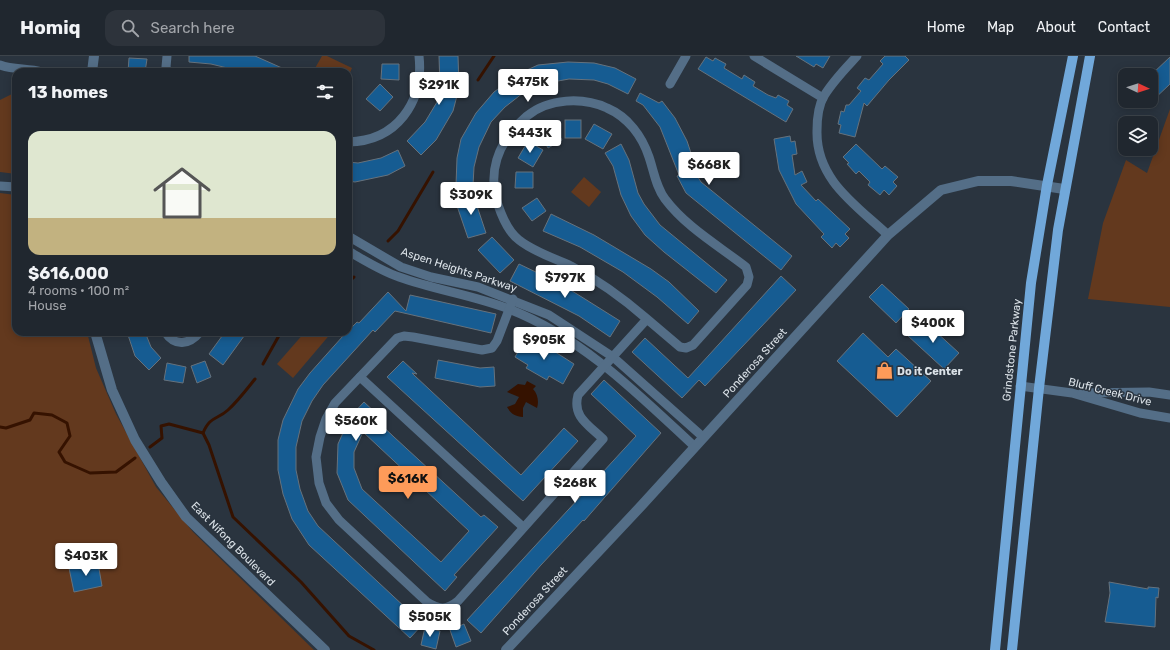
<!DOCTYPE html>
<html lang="en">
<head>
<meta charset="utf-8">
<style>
	body { margin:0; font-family:Rubik,sans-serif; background:#2d333b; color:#f1f3f6; height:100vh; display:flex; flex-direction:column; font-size:15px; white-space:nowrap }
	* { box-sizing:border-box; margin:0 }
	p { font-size:13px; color:#a2a5aa }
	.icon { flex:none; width:22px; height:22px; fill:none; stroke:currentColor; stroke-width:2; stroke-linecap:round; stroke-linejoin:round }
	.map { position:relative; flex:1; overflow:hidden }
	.details { position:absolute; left:12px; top:12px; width:340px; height:268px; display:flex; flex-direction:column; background:#20272f; border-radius:12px; box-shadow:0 2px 10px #0003,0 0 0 1px #3d444b }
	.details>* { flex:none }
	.needle { width:26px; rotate:94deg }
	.tools { position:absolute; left:1118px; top:12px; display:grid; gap:8px }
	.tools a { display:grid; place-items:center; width:40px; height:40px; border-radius:8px; background:#20272f; box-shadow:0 2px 10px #0003,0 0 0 1px #3d444b; font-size:20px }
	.price { position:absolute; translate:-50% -34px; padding:0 9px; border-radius:4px; background:#fff; color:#222; font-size:13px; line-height:26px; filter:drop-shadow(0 1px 2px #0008) }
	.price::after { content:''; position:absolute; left:50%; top:24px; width:12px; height:9px; margin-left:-6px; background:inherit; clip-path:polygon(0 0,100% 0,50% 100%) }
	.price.on { background:#fe9b59; color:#111 }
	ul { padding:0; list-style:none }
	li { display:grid; align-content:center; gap:8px; height:212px; padding:0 16px }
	li span { display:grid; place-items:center; height:124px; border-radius:12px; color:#555 }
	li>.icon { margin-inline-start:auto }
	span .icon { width:72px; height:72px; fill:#fffc; stroke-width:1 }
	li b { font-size:17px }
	h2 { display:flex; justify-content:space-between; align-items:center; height:48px; padding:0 16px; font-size:17px }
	header { display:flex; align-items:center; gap:24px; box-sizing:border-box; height:56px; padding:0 20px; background:#20272f; border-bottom:1px solid #3d444b }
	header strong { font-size:19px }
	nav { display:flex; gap:22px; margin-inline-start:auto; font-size:14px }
	.search { width:280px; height:36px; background:#2d333b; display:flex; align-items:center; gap:10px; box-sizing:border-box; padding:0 14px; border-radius:12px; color:#a2a5aa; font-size:15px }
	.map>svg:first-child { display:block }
	.green { fill:#63391e }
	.water { fill:#351200 }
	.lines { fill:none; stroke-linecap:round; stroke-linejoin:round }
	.stream { stroke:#351200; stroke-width:3 }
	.building { fill:#165c92; stroke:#66727d; fill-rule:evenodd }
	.minor { stroke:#546e87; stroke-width:9 }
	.tertiary { stroke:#546e87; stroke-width:10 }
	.primary { stroke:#71a8da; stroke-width:10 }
	.labels { text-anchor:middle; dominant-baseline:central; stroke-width:3; stroke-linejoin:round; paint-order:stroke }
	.street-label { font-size:11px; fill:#dbe2e8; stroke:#2a343f }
	.poi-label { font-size:11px; font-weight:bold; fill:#dbe2e8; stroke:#2a343f; text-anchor:start }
</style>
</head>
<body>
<header>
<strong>Homiq</strong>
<div class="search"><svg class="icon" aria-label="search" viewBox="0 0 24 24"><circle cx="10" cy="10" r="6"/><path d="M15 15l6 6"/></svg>Search here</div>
<nav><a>Home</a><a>Map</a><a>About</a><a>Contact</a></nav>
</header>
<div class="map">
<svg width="1170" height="594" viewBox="0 0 1170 594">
	<rect width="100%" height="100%" fill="#2a343f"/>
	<g class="green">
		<polygon points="322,0 327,0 352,12 348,21 348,16 318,16 314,14"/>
		<polygon points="16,36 16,118 0,116 0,44"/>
		<polygon points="1170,53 1170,251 1088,243 1103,167 1126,104 1147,117"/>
		<polygon points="584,121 601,136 589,151 571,136"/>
		<polygon points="0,137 16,139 16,276 87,276 96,312 116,358 156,431 193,476 314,594 0,594"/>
		<polygon points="305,276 332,276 293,322 277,308"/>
	</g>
	<path class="water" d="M527 325 536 330 533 333C538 338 539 346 537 352L526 346 523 352V361C515 360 511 358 507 351L515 348 519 341 507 336 518 328 525 329Z"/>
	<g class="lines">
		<g class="stream">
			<polyline points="478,24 494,0"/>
			<polyline points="388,185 398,175 433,116"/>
			<polyline points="348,226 354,221"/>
			<polyline points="263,308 281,276"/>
			<polyline points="0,371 6,372 30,364 34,357 52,359 67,367 70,380 59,396 65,406 90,417 116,416 135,402"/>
			<path d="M203 377C210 360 217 364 228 354 238 345 247 333 255 323"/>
			<polyline points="150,391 162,382 161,370 169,368 203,377 209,389 233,461 301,526 349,580 374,594"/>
		</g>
	</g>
	<g class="building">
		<polygon points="189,0 255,0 291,16 244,16 211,8 189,6"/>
		<polygon points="439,0 458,0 459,32 453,55 436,84 421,99 407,85 425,66 437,46 440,32"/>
		<polygon points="796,0 830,0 823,12 816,8 814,11"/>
		<polygon points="885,0 905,0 909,4 889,24 867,50 864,47 855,81 839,77 841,69 838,68 841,55 844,56 846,49 849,49 861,35 857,32 865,22 869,24 883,8 880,5"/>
		<polygon points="706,1 713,5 715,2 726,8 724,12 742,23 744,19 755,26 753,30 768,39 776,42 778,39 789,45 787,49 793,53 786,66 698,13"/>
		<polygon points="1170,1 1170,28 1151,46 1151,19"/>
		<polygon points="129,2 147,3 145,16 128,16"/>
		<polygon points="568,6 594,7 615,12 636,23 628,38 608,28 594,24 569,23 547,27 523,37 505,51 491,66 479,91 474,111 473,129 456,129 457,102 461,83 476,57 494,36 518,18 538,9"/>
		<polygon points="382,8 399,8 399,24 381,23"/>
		<polygon points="380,28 393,41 380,55 366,43"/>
		<polygon points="640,37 659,47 662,45 675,62 687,85 694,106 690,108 701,126 792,200 781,214 686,137 677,120 679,119 660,71 643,49 636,45"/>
		<rect x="565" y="64" width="16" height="18"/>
		<polygon points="553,68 562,84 548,92 539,76"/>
		<polygon points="594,68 612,78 603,93 585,83"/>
		<polygon points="790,80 791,86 795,85 797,98 792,99 795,119 802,115 807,126 801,129 816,145 818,143 850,173 845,178 849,182 840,191 836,187 832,192 821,181 824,178 796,148 779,114 774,83"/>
		<polygon points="528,85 543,94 533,111 518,102"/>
		<polygon points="621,88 629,104 638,137 644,148 660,169 727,224 716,237 664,196 645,179 631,160 621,139 613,110 605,97"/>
		<polygon points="856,88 882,113 885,110 898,121 893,126 897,130 889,139 884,134 880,139 868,129 870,126 859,115 856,118 847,108 849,107 843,101"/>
		<polygon points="398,94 405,110 388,119 355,126 348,125 348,106 358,107 381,102"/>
		<polygon points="516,116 533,116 533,132 515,132"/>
		<polygon points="473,138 486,177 468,182 455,144"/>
		<polygon points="537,142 546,155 532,165 522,152"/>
		<polygon points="551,158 594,179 651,213 669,226 699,255 688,268 657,241 623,216 580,191 543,175"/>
		<polygon points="492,181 514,204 500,217 478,194"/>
		<polygon points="519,208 561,228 620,265 610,281 579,260 510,225"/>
		<polygon points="781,220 796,234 705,330 699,324 682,342 632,296 645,282 688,322"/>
		<polygon points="882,228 909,253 896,267 869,241"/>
		<polygon points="388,236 406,255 410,239 496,258 491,277 395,255 375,276 373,274 323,329 312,345 302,365 296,391 296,414 300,433 308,455 318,470 423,568 410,582 309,489 292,463 283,438 278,414 278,384 283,364 298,333 310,317 343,280 357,266 359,267"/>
		<polygon points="922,263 959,297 944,313 907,279"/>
		<polygon points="127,276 145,276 151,291 161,302 149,314 135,300"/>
		<polygon points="225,276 247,276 223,309 209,298"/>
		<polygon points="863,277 888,301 896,293 931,325 897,361 837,305"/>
		<polygon points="527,280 534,285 535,283 574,308 563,328 549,320 547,324 526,312 528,309 515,301"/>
		<polygon points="438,304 480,312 494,311 495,330 480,331 435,322"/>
		<polygon points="205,305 211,321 197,327 191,310"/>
		<polygon points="403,305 417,318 412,317 415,320 521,419 564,372 578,385 523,445 387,321"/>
		<polygon points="167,307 186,311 183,327 164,324"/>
		<polygon points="604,324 661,377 584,465 583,464 541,509 481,577 467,564 636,380 591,338"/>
		<path d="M364 346 377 358 374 362 394 381 481 461 484 459 498 471 454 519 457 521 445 535 348 444 337 417 338 388 350 361ZM363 376 469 475 441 506 362 433 354 412V396Z"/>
		<polygon points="98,507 102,530 74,536 69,512"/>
		<polygon points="1109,526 1148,533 1148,531 1159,532 1158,542 1156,541 1155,571 1105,566 1110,537"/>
		<polygon points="464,568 471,585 456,591 450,574"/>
		<polygon points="425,571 440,575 436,593 421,589"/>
	</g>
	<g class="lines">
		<g class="minor">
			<polyline points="167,0 166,11 168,16"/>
			<polyline points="754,0 823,42"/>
			<path d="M857 0C845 13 833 25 824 40 818 50 817 64 817 75 816 124 856 149 888 179"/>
			<path d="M0 9C13 14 28 12 42 16"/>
			<polyline points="670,28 686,0"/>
			<path d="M348 86C397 85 424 46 419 0"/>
			<polyline points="0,130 16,131"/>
			<polyline points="348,180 401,211 431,221 478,231 549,259 613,301 703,381"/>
			<path d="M348 195C364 204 381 215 399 221 435 234 473 239 509 253 583 282 638 338 695 391"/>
			<path d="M513 243 497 285 492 292 482 294 413 281 404 280 397 282 335 347 326 363 320 381 316 401 319 427 326 447 339 464 427 546C439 554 447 554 458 545L603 383C589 369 572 361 578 339L647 263 680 291 686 292 693 289 747 229 749 221 746 211C719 190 686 171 665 143 656 131 654 116 649 101 642 80 628 61 607 52 583 41 549 42 527 60 497 86 485 119 501 157 505 167 511 178 519 184 534 196 554 202 571 210 598 224 624 243 647 263"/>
			<path d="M165 276C175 291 189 289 200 276"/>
			<polyline points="360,321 523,471"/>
			<polyline points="1020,330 1072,337 1140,357 1170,362"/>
			<polyline points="1082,337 1149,336 1170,339"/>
		</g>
		<g class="tertiary">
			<polyline points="92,16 94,0"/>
			<polyline points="95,276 112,334 135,384 161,426 186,461 325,594"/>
			<polyline points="506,594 642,449 888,179 941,134 978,125 1011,125 1064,133"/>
		</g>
		<g class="primary">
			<polyline points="995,594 1031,227 1047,129 1073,0"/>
			<polyline points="1012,594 1039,332 1058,174 1090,0"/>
		</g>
	</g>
	<defs>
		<symbol id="shop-bare" viewBox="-9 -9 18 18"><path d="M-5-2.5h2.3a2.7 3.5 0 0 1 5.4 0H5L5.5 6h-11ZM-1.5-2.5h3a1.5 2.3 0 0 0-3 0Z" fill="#fe9b59" stroke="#2a343f" stroke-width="2.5" paint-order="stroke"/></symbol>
	</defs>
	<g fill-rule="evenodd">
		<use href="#shop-bare" x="872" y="302" width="25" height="25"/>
	</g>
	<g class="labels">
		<g class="street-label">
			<text transform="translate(459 214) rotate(18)">Aspen Heights Parkway</text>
			<text transform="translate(1012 294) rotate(-84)">Grindstone Parkway</text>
			<text transform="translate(755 307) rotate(-48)">Ponderosa Street</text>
			<text transform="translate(1110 336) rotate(14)">Bluff Creek Drive</text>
			<text transform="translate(233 488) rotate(45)">East Nifong Boulevard</text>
			<text transform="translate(535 545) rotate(-47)">Ponderosa Street</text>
		</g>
		<g class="poi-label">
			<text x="897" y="315">Do it Center</text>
		</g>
	</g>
</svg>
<div class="tools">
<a><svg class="needle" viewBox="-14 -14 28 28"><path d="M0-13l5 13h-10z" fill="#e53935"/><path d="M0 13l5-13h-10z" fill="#a2a5aa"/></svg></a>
<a><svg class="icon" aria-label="layers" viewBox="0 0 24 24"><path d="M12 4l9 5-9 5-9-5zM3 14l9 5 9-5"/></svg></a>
</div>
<b class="price" style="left:528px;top:47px">$475K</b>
<b class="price" style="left:439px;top:50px">$291K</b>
<b class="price" style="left:530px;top:98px">$443K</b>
<b class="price" style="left:709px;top:130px">$668K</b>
<b class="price" style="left:471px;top:160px">$309K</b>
<b class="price" style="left:565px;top:243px">$797K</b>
<b class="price" style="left:933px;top:288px">$400K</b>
<b class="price" style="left:544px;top:305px">$905K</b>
<b class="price" style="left:356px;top:386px">$560K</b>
<b class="price on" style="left:408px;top:444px">$616K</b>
<b class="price" style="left:575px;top:448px">$268K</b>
<b class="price" style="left:86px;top:521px">$403K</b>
<b class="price" style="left:430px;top:582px">$505K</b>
<section class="details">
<h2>13 homes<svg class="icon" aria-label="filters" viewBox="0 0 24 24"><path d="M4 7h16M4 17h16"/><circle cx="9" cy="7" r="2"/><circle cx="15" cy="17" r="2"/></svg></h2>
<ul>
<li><span style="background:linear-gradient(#dfe7d0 70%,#c2b280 0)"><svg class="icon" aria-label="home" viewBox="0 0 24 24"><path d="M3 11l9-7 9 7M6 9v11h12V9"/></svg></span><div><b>$616,000</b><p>4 rooms · 100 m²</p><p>House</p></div></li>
</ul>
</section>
</div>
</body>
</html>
